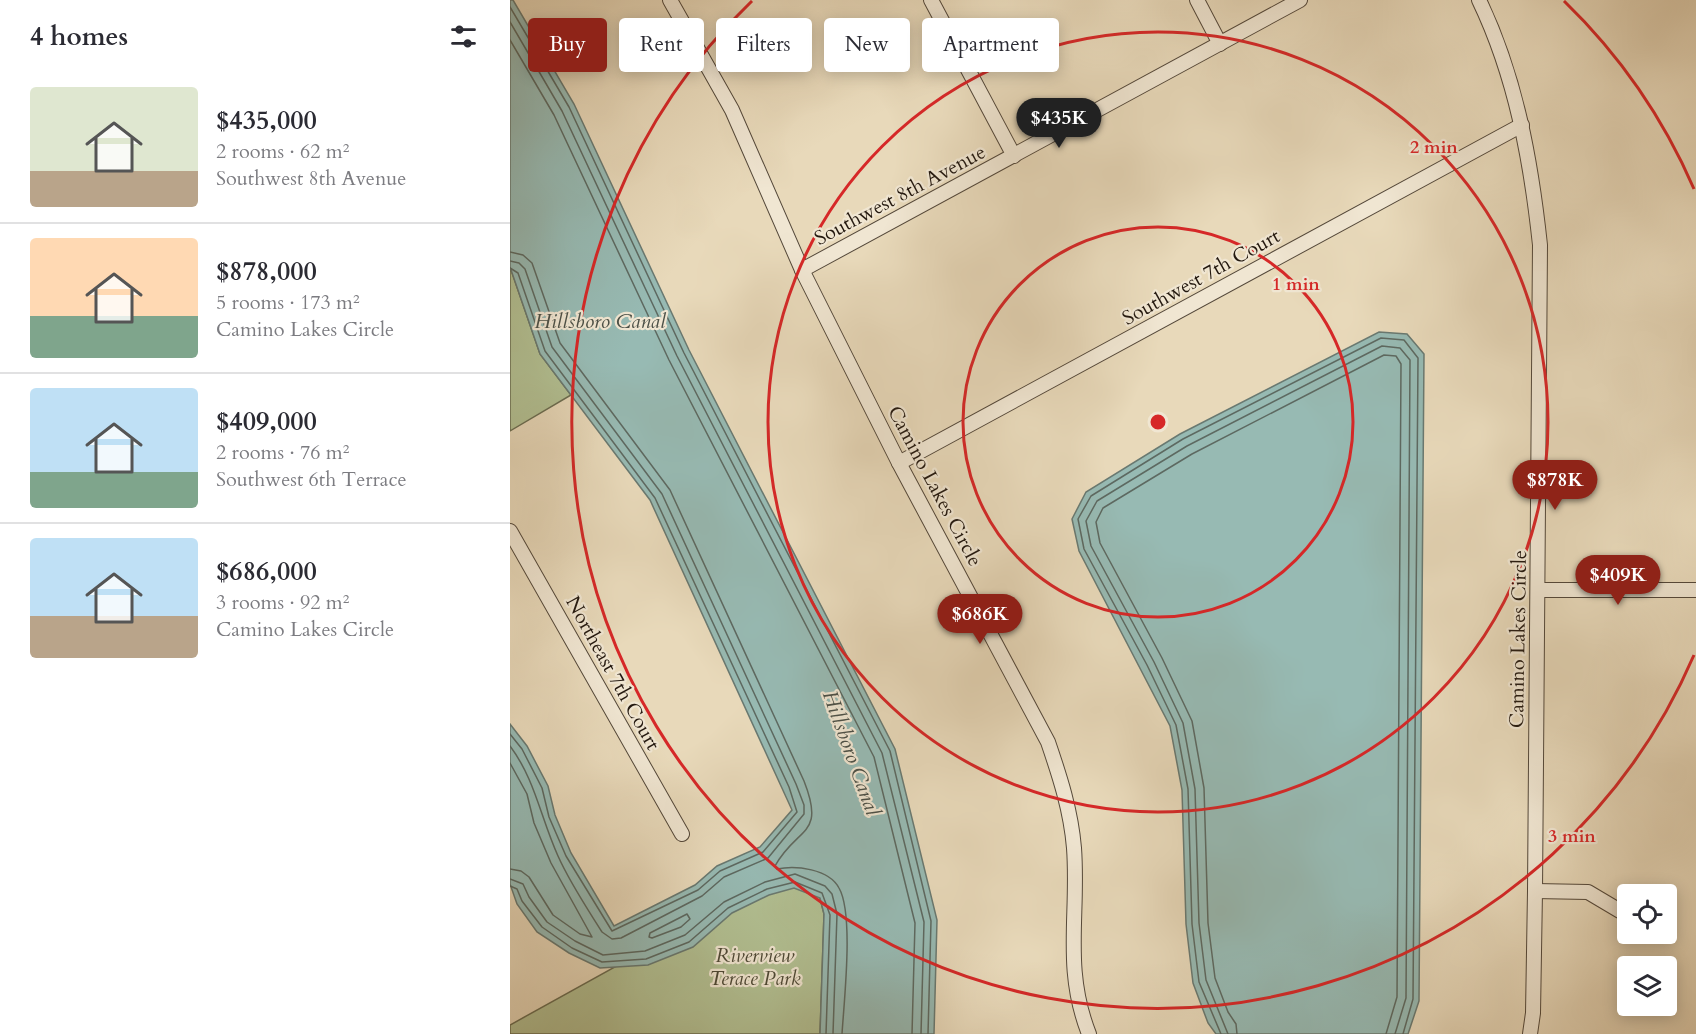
<!DOCTYPE html>
<html lang="en">
<head>
<meta charset="utf-8">
<style>
	body { margin:0; font-family:Cardo,serif; background:#f2f2f3; color:#2b2b33; height:100vh; display:flex; flex-direction:column; font-size:22px; white-space:nowrap }
	* { box-sizing:border-box; margin:0 }
	p { font-size:20px; color:#7c7c81 }
	.icon { flex:none; width:33px; height:33px; fill:none; stroke:currentColor; stroke-width:2; stroke-linecap:round; stroke-linejoin:round }
	.map { position:relative; flex:1; overflow:hidden }
	.details { display:flex; flex-direction:column; background:#fff; width:510px }
	.details>* { flex:none }
	.banner { position:absolute; left:18px; top:18px; width:570px; height:54px; display:flex; gap:12px }
	.controls { position:absolute; left:1107px; top:884px; display:grid; gap:12px }
	.controls a { display:grid; place-items:center; width:60px; height:60px; border-radius:6px; background:#fff; box-shadow:0 3px 15px #0003; font-size:30px }
	.price { position:absolute; translate:-50% -51px; padding:0 14px; border-radius:21px; background:#8f2418; color:#fff; font-size:20px; line-height:39px; filter:drop-shadow(0 2px 3px #0008) }
	.price::after { content:''; position:absolute; left:50%; top:36px; width:18px; height:14px; margin-left:-9px; background:inherit; clip-path:polygon(0 0,100% 0,50% 100%) }
	.price.on { background:#222; color:#fff }
	ul { padding:0; list-style:none }
	li { display:flex; align-items:center; gap:18px; height:150px; padding:0 30px }
	li+li { border-top:2px solid #e1e1e2 }
	li span { display:grid; place-items:center; flex:none; width:168px; height:120px; border-radius:6px; color:#555 }
	li>.icon { margin-inline-start:auto }
	span .icon { width:72px; height:72px; fill:#fffc; stroke-width:1 }
	li b { font-size:26px }
	h2 { display:flex; justify-content:space-between; align-items:center; height:72px; padding:0 30px; font-size:26px }
	.tag { padding:0 21px; border-radius:6px; background:#fff; box-shadow:0 3px 15px #0003; font-size:21px; line-height:54px }
	.tag.on { background:#8f2418; color:#fff }
	main { display:flex; flex:1; min-height:0 }
	.map>svg:first-child { display:block }
	.green { fill:#b2c093; stroke:#6a6c51; stroke-width:1.5 }
	.water { fill:#97bab3; stroke:#697971; stroke-width:1.5 }
	.lines { fill:none; stroke-linecap:round; stroke-linejoin:round }
	.shore { stroke:#5d6961; stroke-width:1.5 }
	.minor-casing { stroke:#54483a; stroke-width:16 }
	.minor { stroke:#f0e6d2; stroke-width:14 }
	.ring { fill:none; stroke:#d62828; stroke-width:3 }
	.labels { text-anchor:middle; dominant-baseline:central; stroke-width:4.5; stroke-linejoin:round; paint-order:stroke }
	.street-label { font-size:20px; fill:#23180f; stroke:#f0e6d2 }
	.park-label { font-size:20px; font-style:italic; fill:#4e4a37; stroke:#f0e6d2 }
	.water-label { font-size:21px; font-style:italic; fill:#4c5148; stroke:#f0e6d2 }
	.centre { fill:#d62828; stroke:#f0e6d2; stroke-width:3 }
	.ring-label { font-size:18px; text-anchor:middle; font-weight:bold; fill:#d62828; stroke:#f0e6d2; stroke-width:4.5; stroke-linejoin:round; paint-order:stroke }
</style>
</head>
<body>
<main>
<section class="details">
<h2>4 homes<svg class="icon" aria-label="filters" viewBox="0 0 24 24"><path d="M4 7h16M4 17h16"/><circle cx="9" cy="7" r="2"/><circle cx="15" cy="17" r="2"/></svg></h2>
<ul>
<li><span style="background:linear-gradient(#dfe7d0 70%,#b9a48a 0)"><svg class="icon" aria-label="home" viewBox="0 0 24 24"><path d="M3 11l9-7 9 7M6 9v11h12V9"/></svg></span><div><b>$435,000</b><p>2 rooms · 62 m²</p><p>Southwest 8th Avenue</p></div></li>
<li><span style="background:linear-gradient(#ffd9b3 65%,#7fa58c 0)"><svg class="icon" aria-label="home" viewBox="0 0 24 24"><path d="M3 11l9-7 9 7M6 9v11h12V9"/></svg></span><div><b>$878,000</b><p>5 rooms · 173 m²</p><p>Camino Lakes Circle</p></div></li>
<li><span style="background:linear-gradient(#bfe0f5 70%,#7fa58c 0)"><svg class="icon" aria-label="home" viewBox="0 0 24 24"><path d="M3 11l9-7 9 7M6 9v11h12V9"/></svg></span><div><b>$409,000</b><p>2 rooms · 76 m²</p><p>Southwest 6th Terrace</p></div></li>
<li><span style="background:linear-gradient(#bfe0f5 65%,#b9a48a 0)"><svg class="icon" aria-label="home" viewBox="0 0 24 24"><path d="M3 11l9-7 9 7M6 9v11h12V9"/></svg></span><div><b>$686,000</b><p>3 rooms · 92 m²</p><p>Camino Lakes Circle</p></div></li>
</ul>
</section>
<div class="map">
<svg width="1186" height="1034" viewBox="0 0 1186 1034">
	<rect width="100%" height="100%" fill="#e8d9ba"/>
	<filter id="stains"><feTurbulence type="fractalNoise" baseFrequency=".00333" numOctaves="4"/><feColorMatrix values="0 0 0 0 .2 0 0 0 0 .09 0 0 0 0 .02 0 0 0 .5 -.17"/></filter>
	<radialGradient id="worn" r=".72"><stop offset=".6" stop-color="#630" stop-opacity="0"/><stop offset="1" stop-color="#630" stop-opacity=".3"/></radialGradient>
	<g class="green">
		<polygon points="0,267 30,354 61,395 0,431"/>
		<polygon points="300,859 314,914 310,1034 0,1034 0,1025"/>
	</g>
	<g class="water">
		<polygon points="0,0 3,0 64,104 179,350 385,749 427,920 424,1034 310,1034 314,914 310,898 284,888 259,895 222,913 183,947 138,965 90,968 59,953 27,932 7,904 0,884 0,724 17,746 38,786 45,815 61,853 104,926 185,885 207,866 250,847 282,810 140,500 30,354 0,267"/>
		<polygon points="869,332 897,334 914,354 909,1001 898,1034 706,1034 698,1023 683,983 676,924 672,790 660,726 569,551 562,519 576,492 670,434"/>
	</g>
	<g class="lines">
		<g class="shore">
			<polyline points="0,7 59,107 174,353 380,751 421,921 418,1034"/>
			<polyline points="0,22 52,111 167,356 372,753 414,922 411,1034"/>
			<polyline points="0,40 44,115 159,360 364,757 405,923 402,1034"/>
			<path d="M0 252 13 255 22 263 50 343 160 490 294 781C316 837 287 826 265 866L267 869C286 865 319 869 329 888 344 914 334 1001 332 1034"/>
			<path d="M0 261 9 263 15 269 42 347 152 494 286 784 294 805V814L258 858 214 877 192 896 111 938 102 939 92 932C77 908 60 883 48 856 31 819 25 779 0 746"/>
			<polyline points="0,268 8,273 35,351 145,498 279,787 287,812 253,852 210,871 188,890 102,931 56,856 39,817 32,788 12,749 0,734"/>
			<polyline points="0,763 17,794 24,823 41,863 82,937 70,934 43,915 19,877 11,871 0,869"/>
			<polyline points="0,879 13,884 19,897 37,922 65,941 93,955 135,951 175,935 214,902 255,882 285,874 315,886 322,894 327,914 323,1034"/>
			<polyline points="0,886 7,889 12,901 32,927 62,948 92,962 136,959 179,942 218,908 257,889 285,882 312,893 320,915 316,1034"/>
			<polygon points="177,914 180,919 171,927 142,938 139,937 140,933"/>
			<polyline points="711,1034 689,982 682,924 678,789 666,725 637,665 574,549 568,519 581,496 673,439 871,338 894,340 908,358 903,999 893,1034"/>
			<polyline points="718,1034 696,980 689,923 685,789 673,723 644,662 581,546 576,521 587,501 677,446 872,346 890,348 900,360 896,998 885,1034"/>
			<polyline points="727,1034 726,1024 718,1012 705,978 698,923 694,788 682,721 652,658 590,543 586,522 593,508 682,454 874,355 886,356 891,364 887,997 876,1034"/>
		</g>
		<defs>
			<g id="minor">
				<path d="M160 0 222 110 292 270 389 463 538 742C550 777 561 811 564 848 569 915 553 968 579 1034"/>
				<polyline points="421,0 504,156"/>
				<polyline points="687,0 710,44"/>
				<path d="M969 0C1006 77 1021 161 1030 245L1025 891 1023 1013 1020 1034"/>
				<polyline points="292,270 790,0"/>
				<polyline points="389,463 1012,125"/>
				<polyline points="0,531 172,834"/>
				<polyline points="1028,590 1186,590"/>
				<polyline points="1025,891 1078,892 1110,911"/>
			</g>
		</defs>
		<use href="#minor" class="minor-casing"/>
		<use href="#minor" class="minor"/>
	</g>
	<g class="ring">
		<circle cx="648" cy="422" r="195"/>
		<circle cx="648" cy="422" r="390"/>
		<path d="M1184 655A585 585 0 1 1 242 1M1054 1A585 585 0 0 1 1184 189"/>
	</g>
	<g class="labels">
		<g class="street-label">
			<text transform="translate(390 195) rotate(-28)">Southwest 8th Avenue</text>
			<text transform="translate(691 277) rotate(-29)">Southwest 7th Court</text>
			<text transform="translate(425 486) rotate(62)">Camino Lakes Circle</text>
			<text transform="translate(1008 639) rotate(-89)">Camino Lakes Circle</text>
			<text transform="translate(103 673) rotate(61)">Northeast 7th Court</text>
		</g>
		<g class="park-label">
			<text x="245" y="955">Riverview<tspan x="245" dy="23">Terace Park</tspan></text>
		</g>
		<g class="water-label">
			<text x="90" y="321">Hillsboro Canal</text>
			<text transform="translate(341 753) rotate(70)">Hillsboro Canal</text>
		</g>
	</g>
	<circle cx="648" cy="422" r="9" class="centre"/>
	<g class="ring-label">
		<text x="924" y="153">2 min</text>
		<text x="786" y="290">1 min</text>
		<text x="1062" y="842">3 min</text>
	</g>
	<rect width="100%" height="100%" filter="url(#stains)"/>
	<rect width="100%" height="100%" fill="url(#worn)"/>
</svg>
<div class="controls">
<a><svg class="icon" aria-label="locate" viewBox="0 0 24 24"><circle cx="12" cy="12" r="6"/><path d="M12 2v4M12 18v4M2 12h4M18 12h4"/></svg></a>
<a><svg class="icon" aria-label="layers" viewBox="0 0 24 24"><path d="M12 4l9 5-9 5-9-5zM3 14l9 5 9-5"/></svg></a>
</div>
<b class="price on" style="left:549px;top:149px">$435K</b>
<b class="price" style="left:1045px;top:511px">$878K</b>
<b class="price" style="left:1108px;top:606px">$409K</b>
<b class="price" style="left:470px;top:645px">$686K</b>
<div class="banner">
<a class="tag on">Buy</a>
<a class="tag">Rent</a>
<a class="tag">Filters</a>
<a class="tag">New</a>
<a class="tag">Apartment</a>
</div>
</div>
</main>
</body>
</html>
